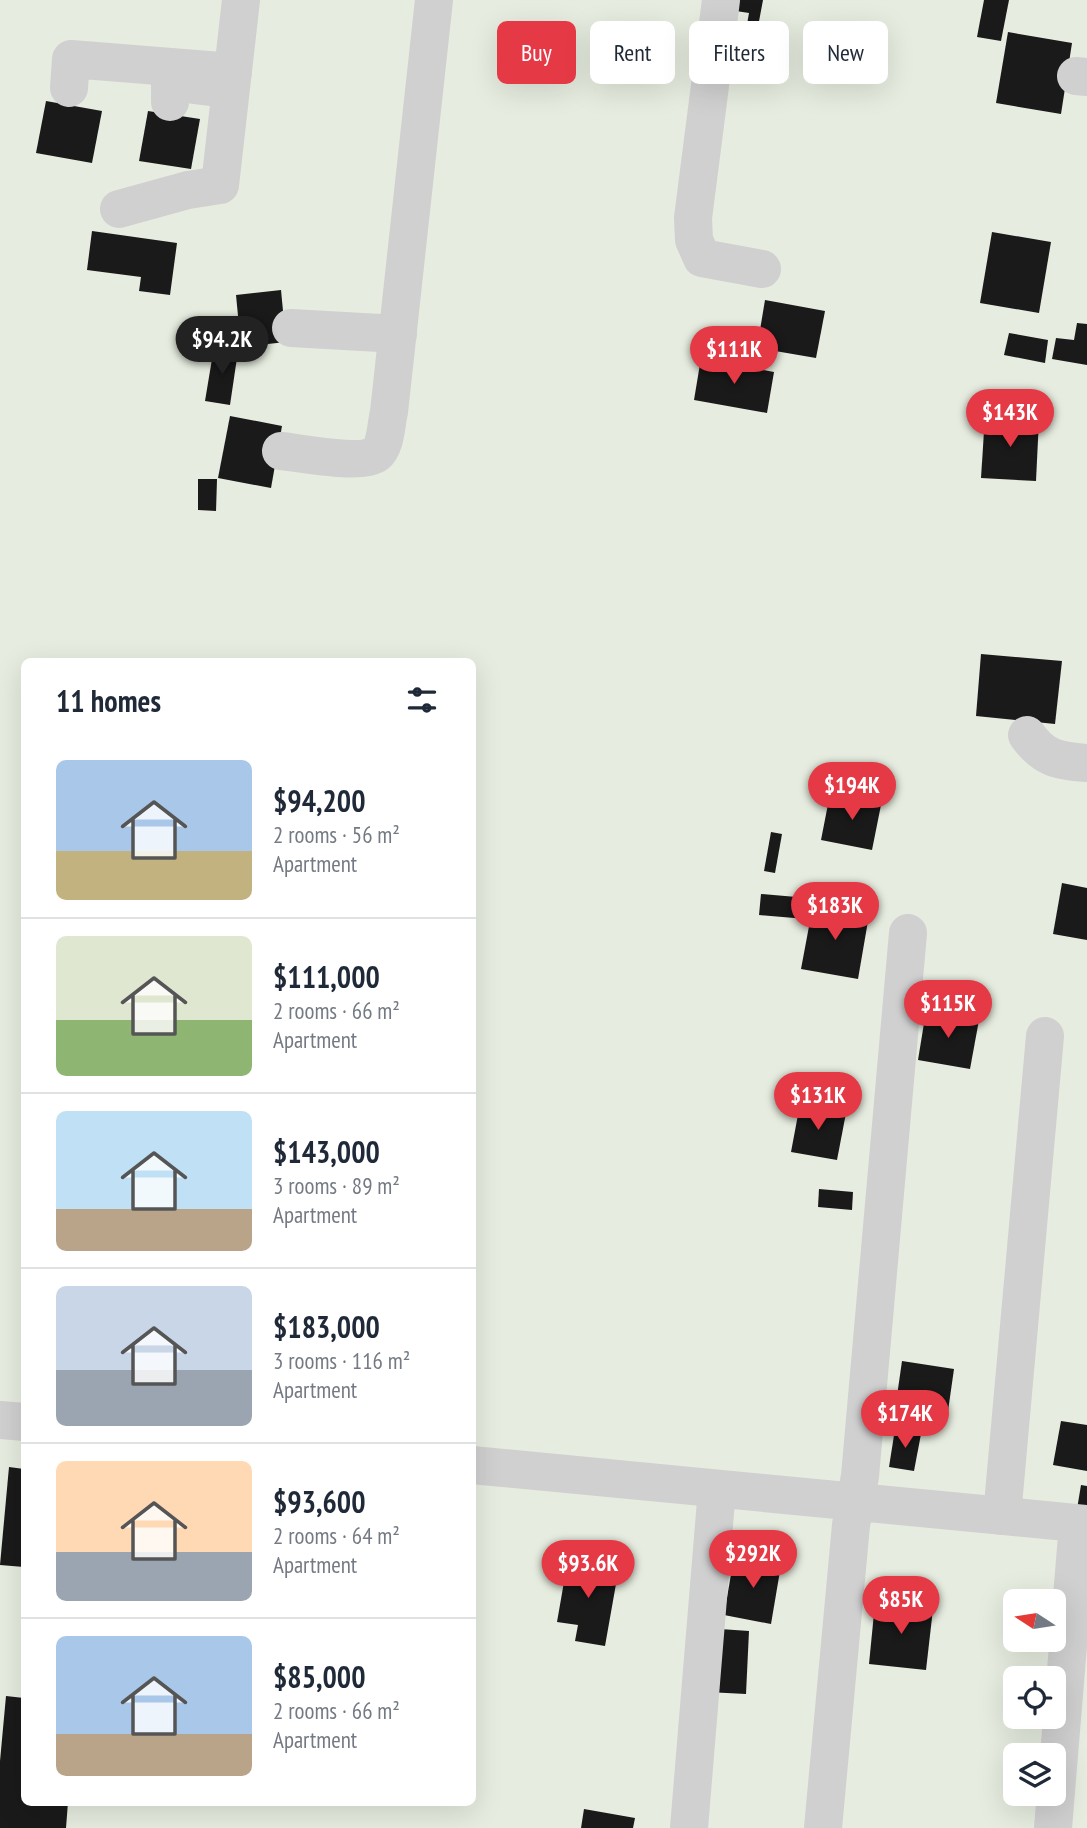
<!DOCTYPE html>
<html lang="en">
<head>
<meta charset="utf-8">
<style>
	body { margin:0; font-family:"PT Sans Narrow",sans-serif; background:#f2f2f3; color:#1f2937; height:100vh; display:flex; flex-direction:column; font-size:26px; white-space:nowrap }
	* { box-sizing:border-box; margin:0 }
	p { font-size:23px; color:#747a83 }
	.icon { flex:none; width:38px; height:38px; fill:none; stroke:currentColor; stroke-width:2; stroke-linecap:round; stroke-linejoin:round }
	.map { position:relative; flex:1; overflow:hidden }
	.drawer { position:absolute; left:21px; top:658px; width:455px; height:1148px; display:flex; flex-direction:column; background:#fff; border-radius:10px; box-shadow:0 7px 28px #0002 }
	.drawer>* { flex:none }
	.top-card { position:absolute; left:497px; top:21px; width:485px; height:63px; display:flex; gap:14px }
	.needle { width:46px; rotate:282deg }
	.tools { position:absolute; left:1003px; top:1589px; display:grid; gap:14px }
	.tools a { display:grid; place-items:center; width:63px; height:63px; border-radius:10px; background:#fff; box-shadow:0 7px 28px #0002; font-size:35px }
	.price { position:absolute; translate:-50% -60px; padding:0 16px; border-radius:24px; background:#e63946; color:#fff; font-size:23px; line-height:46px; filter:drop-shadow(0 2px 4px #0008) }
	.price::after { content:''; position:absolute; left:50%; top:42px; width:21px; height:16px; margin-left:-10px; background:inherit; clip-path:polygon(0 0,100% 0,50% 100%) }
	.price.on { background:#222; color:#fff }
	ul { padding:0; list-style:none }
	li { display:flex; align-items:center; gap:21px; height:175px; padding:0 35px }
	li+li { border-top:2px solid #e0e1e3 }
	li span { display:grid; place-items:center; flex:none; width:196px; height:140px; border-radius:10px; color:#555 }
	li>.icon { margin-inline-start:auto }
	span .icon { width:84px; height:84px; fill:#fffc; stroke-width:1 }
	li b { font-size:30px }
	h2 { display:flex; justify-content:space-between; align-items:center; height:84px; padding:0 35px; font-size:30px }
	.pill { padding:0 24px; border-radius:10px; background:#fff; box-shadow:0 7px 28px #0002; font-size:24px; line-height:63px }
	.pill.on { background:#e63946; color:#fff }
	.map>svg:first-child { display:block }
	.green { fill:#e6ecdf; fill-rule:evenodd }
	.building { fill:#1a1a1a }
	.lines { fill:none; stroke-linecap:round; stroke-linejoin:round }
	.minor { stroke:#d0d0d0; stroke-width:38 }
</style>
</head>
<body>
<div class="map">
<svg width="1087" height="1828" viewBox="0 0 1087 1828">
	<rect width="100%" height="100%" fill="#fff"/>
	<path class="green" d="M0 0H1087V1828H0ZM24 662H472V1802H24ZM1015 1601H1054V1640H1015ZM1015 1678H1054V1717H1015ZM1015 1755H1054V1794H1015Z"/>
	<g class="building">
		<polygon points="738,0 763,0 757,32 746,30 749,13 736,11"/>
		<polygon points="984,0 1009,0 1001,41 977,37"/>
		<polygon points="1008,32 1072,43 1061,114 996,103"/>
		<polygon points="46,101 102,111 92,163 36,153"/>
		<polygon points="148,111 200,119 191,169 139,161"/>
		<polygon points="92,231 177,243 170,295 139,291 141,277 87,270"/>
		<polygon points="992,232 1051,242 1039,313 980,303"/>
		<polygon points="281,290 286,342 241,347 236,295"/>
		<polygon points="765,300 825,311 816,358 757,348"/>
		<polygon points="1077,323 1087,324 1087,365 1052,359 1056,338 1074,340"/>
		<polygon points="1009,333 1048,340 1045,363 1004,355"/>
		<polygon points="214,347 238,351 230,405 205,401"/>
		<polygon points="701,358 774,372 767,413 694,400"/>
		<polygon points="230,416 282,426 271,488 218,478"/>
		<polygon points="985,416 1039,419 1036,481 981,478"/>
		<polygon points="198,479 217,479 216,511 198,510"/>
		<polygon points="981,654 1062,661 1055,724 976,716"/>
		<polygon points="856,795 882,800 872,850 821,840 829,799 854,803"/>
		<polygon points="771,832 782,834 775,873 764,871"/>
		<polygon points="1062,883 1087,888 1087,940 1053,934"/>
		<polygon points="761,894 808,898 806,919 759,915"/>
		<polygon points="813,905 869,915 858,979 801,969"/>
		<polygon points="926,1011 979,1020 970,1069 918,1060"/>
		<polygon points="800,1104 846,1113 837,1160 791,1152"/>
		<polygon points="819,1189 853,1192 852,1210 818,1207"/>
		<polygon points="902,1361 954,1369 948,1411 896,1403"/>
		<polygon points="1061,1421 1087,1425 1087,1471 1053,1465"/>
		<polygon points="895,1429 921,1434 914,1471 889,1467"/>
		<polygon points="9,1467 24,1469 24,1567 0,1565"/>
		<polygon points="1081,1485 1087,1486 1087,1511 1077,1509"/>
		<polygon points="734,1557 781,1565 771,1624 724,1615"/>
		<polygon points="568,1559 619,1567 605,1646 575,1641 578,1625 557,1622"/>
		<polygon points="875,1603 933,1609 926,1670 869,1664"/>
		<polygon points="720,1629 749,1631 746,1694 707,1692"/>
		<polygon points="6,1696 24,1698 24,1802 68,1802 66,1828 0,1828 0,1761"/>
		<polygon points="584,1809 635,1818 633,1828 581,1828"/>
	</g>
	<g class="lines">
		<g class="minor">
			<polyline points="721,0 693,218 694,240 702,258 762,269"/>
			<polyline points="1076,76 1087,77"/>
			<polyline points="69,88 71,59 233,72"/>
			<polyline points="170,102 170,82 210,87"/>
			<polyline points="119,209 188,190 220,185 241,0"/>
			<polyline points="291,328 398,334"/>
			<path d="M281 451C301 453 361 465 376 454 386 446 386 424 389 412L434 0"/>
			<path d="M1027 735C1044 759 1059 761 1087 763"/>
			<polyline points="0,1420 24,1422"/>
			<polyline points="472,1465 1087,1524"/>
			<polyline points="1002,1516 1045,1036"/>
			<polyline points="689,1828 717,1489"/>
			<polyline points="823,1828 851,1525 860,1476 908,933"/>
			<polyline points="1053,1828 1078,1524"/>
		</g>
	</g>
</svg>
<div class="tools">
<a><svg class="needle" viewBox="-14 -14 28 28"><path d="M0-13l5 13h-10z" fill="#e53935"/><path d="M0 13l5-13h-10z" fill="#747a83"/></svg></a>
<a><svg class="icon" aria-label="locate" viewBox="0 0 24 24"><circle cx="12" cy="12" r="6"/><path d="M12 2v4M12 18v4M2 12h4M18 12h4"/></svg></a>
<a><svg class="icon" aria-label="layers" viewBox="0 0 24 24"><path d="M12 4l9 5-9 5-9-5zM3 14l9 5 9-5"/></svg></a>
</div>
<b class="price on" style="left:222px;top:376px">$94.2K</b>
<b class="price" style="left:734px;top:386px">$111K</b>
<b class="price" style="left:1010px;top:449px">$143K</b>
<b class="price" style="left:852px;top:822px">$194K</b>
<b class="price" style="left:835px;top:942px">$183K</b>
<b class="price" style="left:948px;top:1040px">$115K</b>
<b class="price" style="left:818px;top:1132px">$131K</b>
<b class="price" style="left:905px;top:1450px">$174K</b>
<b class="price" style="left:753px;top:1590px">$292K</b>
<b class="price" style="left:588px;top:1600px">$93.6K</b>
<b class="price" style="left:901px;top:1636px">$85K</b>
<div class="top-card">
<a class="pill on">Buy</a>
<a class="pill">Rent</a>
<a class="pill">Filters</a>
<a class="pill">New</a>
</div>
<section class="drawer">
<h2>11 homes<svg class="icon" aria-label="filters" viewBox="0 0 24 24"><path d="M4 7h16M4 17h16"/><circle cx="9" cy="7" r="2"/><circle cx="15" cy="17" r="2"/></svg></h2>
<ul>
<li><span style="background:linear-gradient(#a9c7e8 65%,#c2b280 0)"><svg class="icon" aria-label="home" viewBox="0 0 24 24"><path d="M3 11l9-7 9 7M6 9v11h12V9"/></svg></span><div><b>$94,200</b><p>2 rooms · 56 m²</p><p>Apartment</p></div></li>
<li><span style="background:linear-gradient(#dfe7d0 60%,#8fb573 0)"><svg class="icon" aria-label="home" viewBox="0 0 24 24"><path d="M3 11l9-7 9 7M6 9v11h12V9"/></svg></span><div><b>$111,000</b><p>2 rooms · 66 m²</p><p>Apartment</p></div></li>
<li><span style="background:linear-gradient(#bfe0f5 70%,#b9a48a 0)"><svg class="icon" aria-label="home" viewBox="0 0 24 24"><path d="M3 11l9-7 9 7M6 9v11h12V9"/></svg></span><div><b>$143,000</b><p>3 rooms · 89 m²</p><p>Apartment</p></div></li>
<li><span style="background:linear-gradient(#c9d6e8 60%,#9aa5b1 0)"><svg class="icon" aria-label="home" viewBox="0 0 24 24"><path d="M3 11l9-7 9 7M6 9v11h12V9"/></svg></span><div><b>$183,000</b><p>3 rooms · 116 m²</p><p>Apartment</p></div></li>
<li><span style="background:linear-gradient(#ffd9b3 65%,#9aa5b1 0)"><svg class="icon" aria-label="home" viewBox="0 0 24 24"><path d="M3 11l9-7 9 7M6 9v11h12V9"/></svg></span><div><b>$93,600</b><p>2 rooms · 64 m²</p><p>Apartment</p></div></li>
<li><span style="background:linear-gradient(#a9c7e8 70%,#b9a48a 0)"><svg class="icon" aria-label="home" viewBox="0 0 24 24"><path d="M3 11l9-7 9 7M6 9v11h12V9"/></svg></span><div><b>$85,000</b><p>2 rooms · 66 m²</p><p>Apartment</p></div></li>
</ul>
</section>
</div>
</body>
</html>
